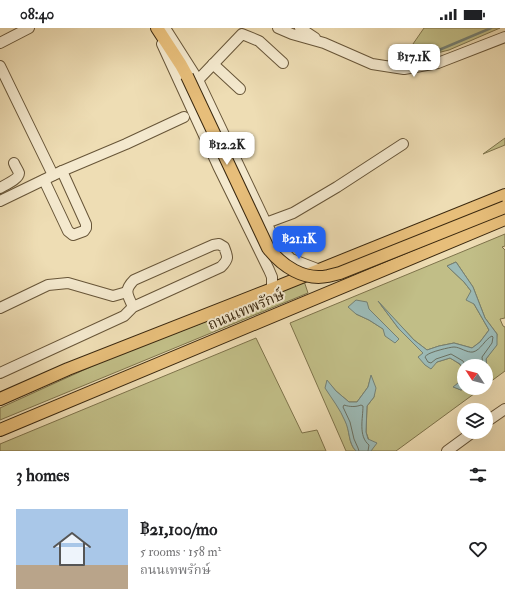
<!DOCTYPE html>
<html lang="en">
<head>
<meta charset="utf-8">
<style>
	body { margin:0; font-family:"IM FELL Double Pica","Noto Serif Thai",serif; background:#f2f2f2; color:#202124; height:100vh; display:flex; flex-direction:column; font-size:15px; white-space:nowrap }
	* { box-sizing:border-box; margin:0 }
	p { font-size:13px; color:#757577 }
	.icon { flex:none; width:22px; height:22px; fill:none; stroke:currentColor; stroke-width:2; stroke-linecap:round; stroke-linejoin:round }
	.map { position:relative; height:423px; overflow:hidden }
	.details { display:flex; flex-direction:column; background:#fff; flex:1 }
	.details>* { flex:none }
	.needle { width:26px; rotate:306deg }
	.buttons { position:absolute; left:457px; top:331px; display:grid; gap:8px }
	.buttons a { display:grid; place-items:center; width:36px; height:36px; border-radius:50%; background:#fff; box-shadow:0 4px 16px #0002; font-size:20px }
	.price { position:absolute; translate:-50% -34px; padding:0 9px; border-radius:8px; background:#fff; color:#222; font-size:13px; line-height:26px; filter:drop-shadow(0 1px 2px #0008) }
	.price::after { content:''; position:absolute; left:50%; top:24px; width:12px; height:9px; margin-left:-6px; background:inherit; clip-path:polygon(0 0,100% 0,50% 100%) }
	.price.on { background:#2563eb; color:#fff }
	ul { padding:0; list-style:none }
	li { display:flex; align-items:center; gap:12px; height:100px; padding:0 16px }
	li+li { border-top:1px solid #e0e0e0 }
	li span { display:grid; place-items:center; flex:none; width:112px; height:80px; border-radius:0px; color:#555 }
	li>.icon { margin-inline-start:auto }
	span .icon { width:48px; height:48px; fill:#fffc; stroke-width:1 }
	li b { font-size:17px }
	h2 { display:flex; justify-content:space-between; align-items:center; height:48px; padding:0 16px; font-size:17px }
	.status { display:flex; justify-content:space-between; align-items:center; height:28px; padding:0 20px; background:#fff; direction:ltr }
	.status svg { height:11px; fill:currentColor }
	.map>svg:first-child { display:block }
	.green { fill:#c1be87; stroke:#7e734b; fill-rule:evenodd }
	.water { fill:#9cbab6; stroke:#758073 }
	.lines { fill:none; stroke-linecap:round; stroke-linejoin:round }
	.shore { stroke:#6b7162; stroke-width:1 }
	.stream { stroke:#758073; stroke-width:2.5 }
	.minor-casing { stroke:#675538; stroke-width:12 }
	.major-casing { stroke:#3a280f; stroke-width:14 }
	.minor { stroke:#f4e9ce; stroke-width:10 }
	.major { stroke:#e7be7a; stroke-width:12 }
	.major-bridge-casing { stroke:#3a280f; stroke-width:14; stroke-linecap:butt }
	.major-bridge { stroke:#e7be7a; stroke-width:12 }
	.labels { text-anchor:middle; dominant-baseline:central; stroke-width:4; stroke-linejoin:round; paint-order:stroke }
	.street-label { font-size:15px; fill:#3a280f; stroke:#f4e9ce }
</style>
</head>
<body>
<div class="status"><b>08:40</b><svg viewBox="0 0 49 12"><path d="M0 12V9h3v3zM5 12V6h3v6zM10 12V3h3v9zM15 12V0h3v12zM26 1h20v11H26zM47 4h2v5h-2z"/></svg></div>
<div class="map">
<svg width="505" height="423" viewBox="0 0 505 423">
	<rect width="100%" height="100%" fill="#eeddb4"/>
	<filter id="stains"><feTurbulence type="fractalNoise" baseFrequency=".005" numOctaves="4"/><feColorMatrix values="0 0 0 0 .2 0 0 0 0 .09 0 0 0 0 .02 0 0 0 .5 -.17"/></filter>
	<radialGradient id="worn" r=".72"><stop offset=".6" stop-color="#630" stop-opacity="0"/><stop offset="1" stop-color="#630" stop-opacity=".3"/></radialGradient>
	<g class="green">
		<polygon points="424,0 500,0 449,22 425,28 404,29"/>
		<polygon points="505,110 505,117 483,126"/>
		<path d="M505 206V218L502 219 505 222V290L500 291 503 298 505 299V343L486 357V348L488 346 486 331 496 317 497 306 485 290 473 259 456 234 447 238 464 254 471 263 474 276 489 302 480 314 472 320 454 315 439 318 427 322 414 312 381 277 399 301 423 325 437 334 450 330C460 336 465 338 464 351L454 359 461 362 466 360H482L396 423H371L372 421 366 404 367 378 374 369 371 348 368 359 357 374H349L336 363 327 353C333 366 339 380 346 393 350 403 348 415 356 423H346L290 295ZM369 281 399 311 369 292 356 286Z"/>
		<polygon points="304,253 308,265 0,392 0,380 108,331 252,276"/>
		<polygon points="256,310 302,405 317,402 326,423 0,423 0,416"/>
	</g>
	<g class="water">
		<polygon points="456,234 473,259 485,290 497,306 497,317 486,331 488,346 486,348 486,338 464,338 464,342 460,336 450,330 437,334 431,341 425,337 418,329 423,325 399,301 378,273 414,312 427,322 439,318 454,315 472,320 480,314 489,302 474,276 466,272 471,263 464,254 447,238"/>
		<polygon points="356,272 367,274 369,281 399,311 395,315 385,308 383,301 369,292 356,286 348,279"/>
		<path d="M371 347 376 360 374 369 367 378 366 404 368 411 377 415 371 423H356C348 415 350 403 345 393 340 381 332 371 325 360L327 352 336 363 349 374H357L368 359Z"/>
		<polygon points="464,348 464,360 466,360 461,362 453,359 463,351"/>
	</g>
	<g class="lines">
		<g class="shore">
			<path d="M466 338 463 333 451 326 436 331 431 335 428 334 425 329C426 328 426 327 427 327 430 324 450 319 454 319 460 319 467 325 473 324 481 322 485 311 492 308L493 309 492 315 482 329 483 338"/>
			<path d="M359 423 358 420 354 411 350 394 343 379 344 377C350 379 356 379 361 377L363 378C363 390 358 408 369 417L368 423"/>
		</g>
		<polyline class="stream" points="413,27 439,22 491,0"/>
		<defs>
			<g id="minor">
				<polyline points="165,0 198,52 266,195 279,219 291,231 320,242"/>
				<polyline points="278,0 292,6 324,15 372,36 404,41 438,35 505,9"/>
				<polyline points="300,0 315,10"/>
				<polyline points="0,15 29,0"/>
				<polyline points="162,16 218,138 269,242 272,249 272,261"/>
				<polyline points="213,36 240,61"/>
				<polyline points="0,38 53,147"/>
				<polyline points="198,52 242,6 259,13 283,35"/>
				<polyline points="44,152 68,203 73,207 84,203 86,200 86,196 62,143"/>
				<path d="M0 160C5 157 19 151 19 145 18 142 15 138 14 135"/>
				<polyline points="0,173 62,143 126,116 184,89"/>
				<polyline points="266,195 293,185 337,159 403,116"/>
				<polyline points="0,280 48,257 68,255 113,268 127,264"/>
				<path d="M0 345 124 288 133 279 221 239C229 231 228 229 224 219L219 216 213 217 134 252C123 263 128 267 133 279"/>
				<polyline points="486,394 505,381"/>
				<polyline points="447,423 473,404"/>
			</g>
			<g id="major">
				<polyline points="157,0 181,37 187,48"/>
				<polyline points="0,371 68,341 272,261 505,167"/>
				<polyline points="0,402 505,191"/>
			</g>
		</defs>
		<use href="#minor" class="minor-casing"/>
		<use href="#major" class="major-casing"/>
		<use href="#minor" class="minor"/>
		<use href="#major" class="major"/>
		<defs>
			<path id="major-bridge" d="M187 48 268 220C282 238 304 253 328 248 332 247 336 246 340 245L505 179"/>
		</defs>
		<use href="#major-bridge" class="major-bridge-casing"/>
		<use href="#major-bridge" class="major-bridge"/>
	</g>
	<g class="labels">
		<g class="street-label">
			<text transform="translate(246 282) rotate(-23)">ถนนเทพรักษ์</text>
		</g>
	</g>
	<rect width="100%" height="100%" filter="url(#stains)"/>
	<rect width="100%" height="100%" fill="url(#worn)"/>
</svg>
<div class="buttons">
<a><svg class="needle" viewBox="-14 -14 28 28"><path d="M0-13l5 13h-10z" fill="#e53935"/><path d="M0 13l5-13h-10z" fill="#757577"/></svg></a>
<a><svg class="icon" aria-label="layers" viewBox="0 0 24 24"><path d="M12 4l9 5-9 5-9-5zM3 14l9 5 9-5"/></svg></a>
</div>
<b class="price" style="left:414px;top:50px">฿17.1K</b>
<b class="price" style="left:227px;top:138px">฿12.2K</b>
<b class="price on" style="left:299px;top:232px">฿21.1K</b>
</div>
<section class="details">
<h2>3 homes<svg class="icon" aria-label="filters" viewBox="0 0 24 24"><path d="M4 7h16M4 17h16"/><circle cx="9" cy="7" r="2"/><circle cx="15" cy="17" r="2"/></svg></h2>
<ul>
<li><span style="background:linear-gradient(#a9c7e8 70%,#b9a48a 0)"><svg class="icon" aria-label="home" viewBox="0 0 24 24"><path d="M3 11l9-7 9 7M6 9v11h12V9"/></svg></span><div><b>฿21,100/mo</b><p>5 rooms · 158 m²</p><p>ถนนเทพรักษ์</p></div><svg class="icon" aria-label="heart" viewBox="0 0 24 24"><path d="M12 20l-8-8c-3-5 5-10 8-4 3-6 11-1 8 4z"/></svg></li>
</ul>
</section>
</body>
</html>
